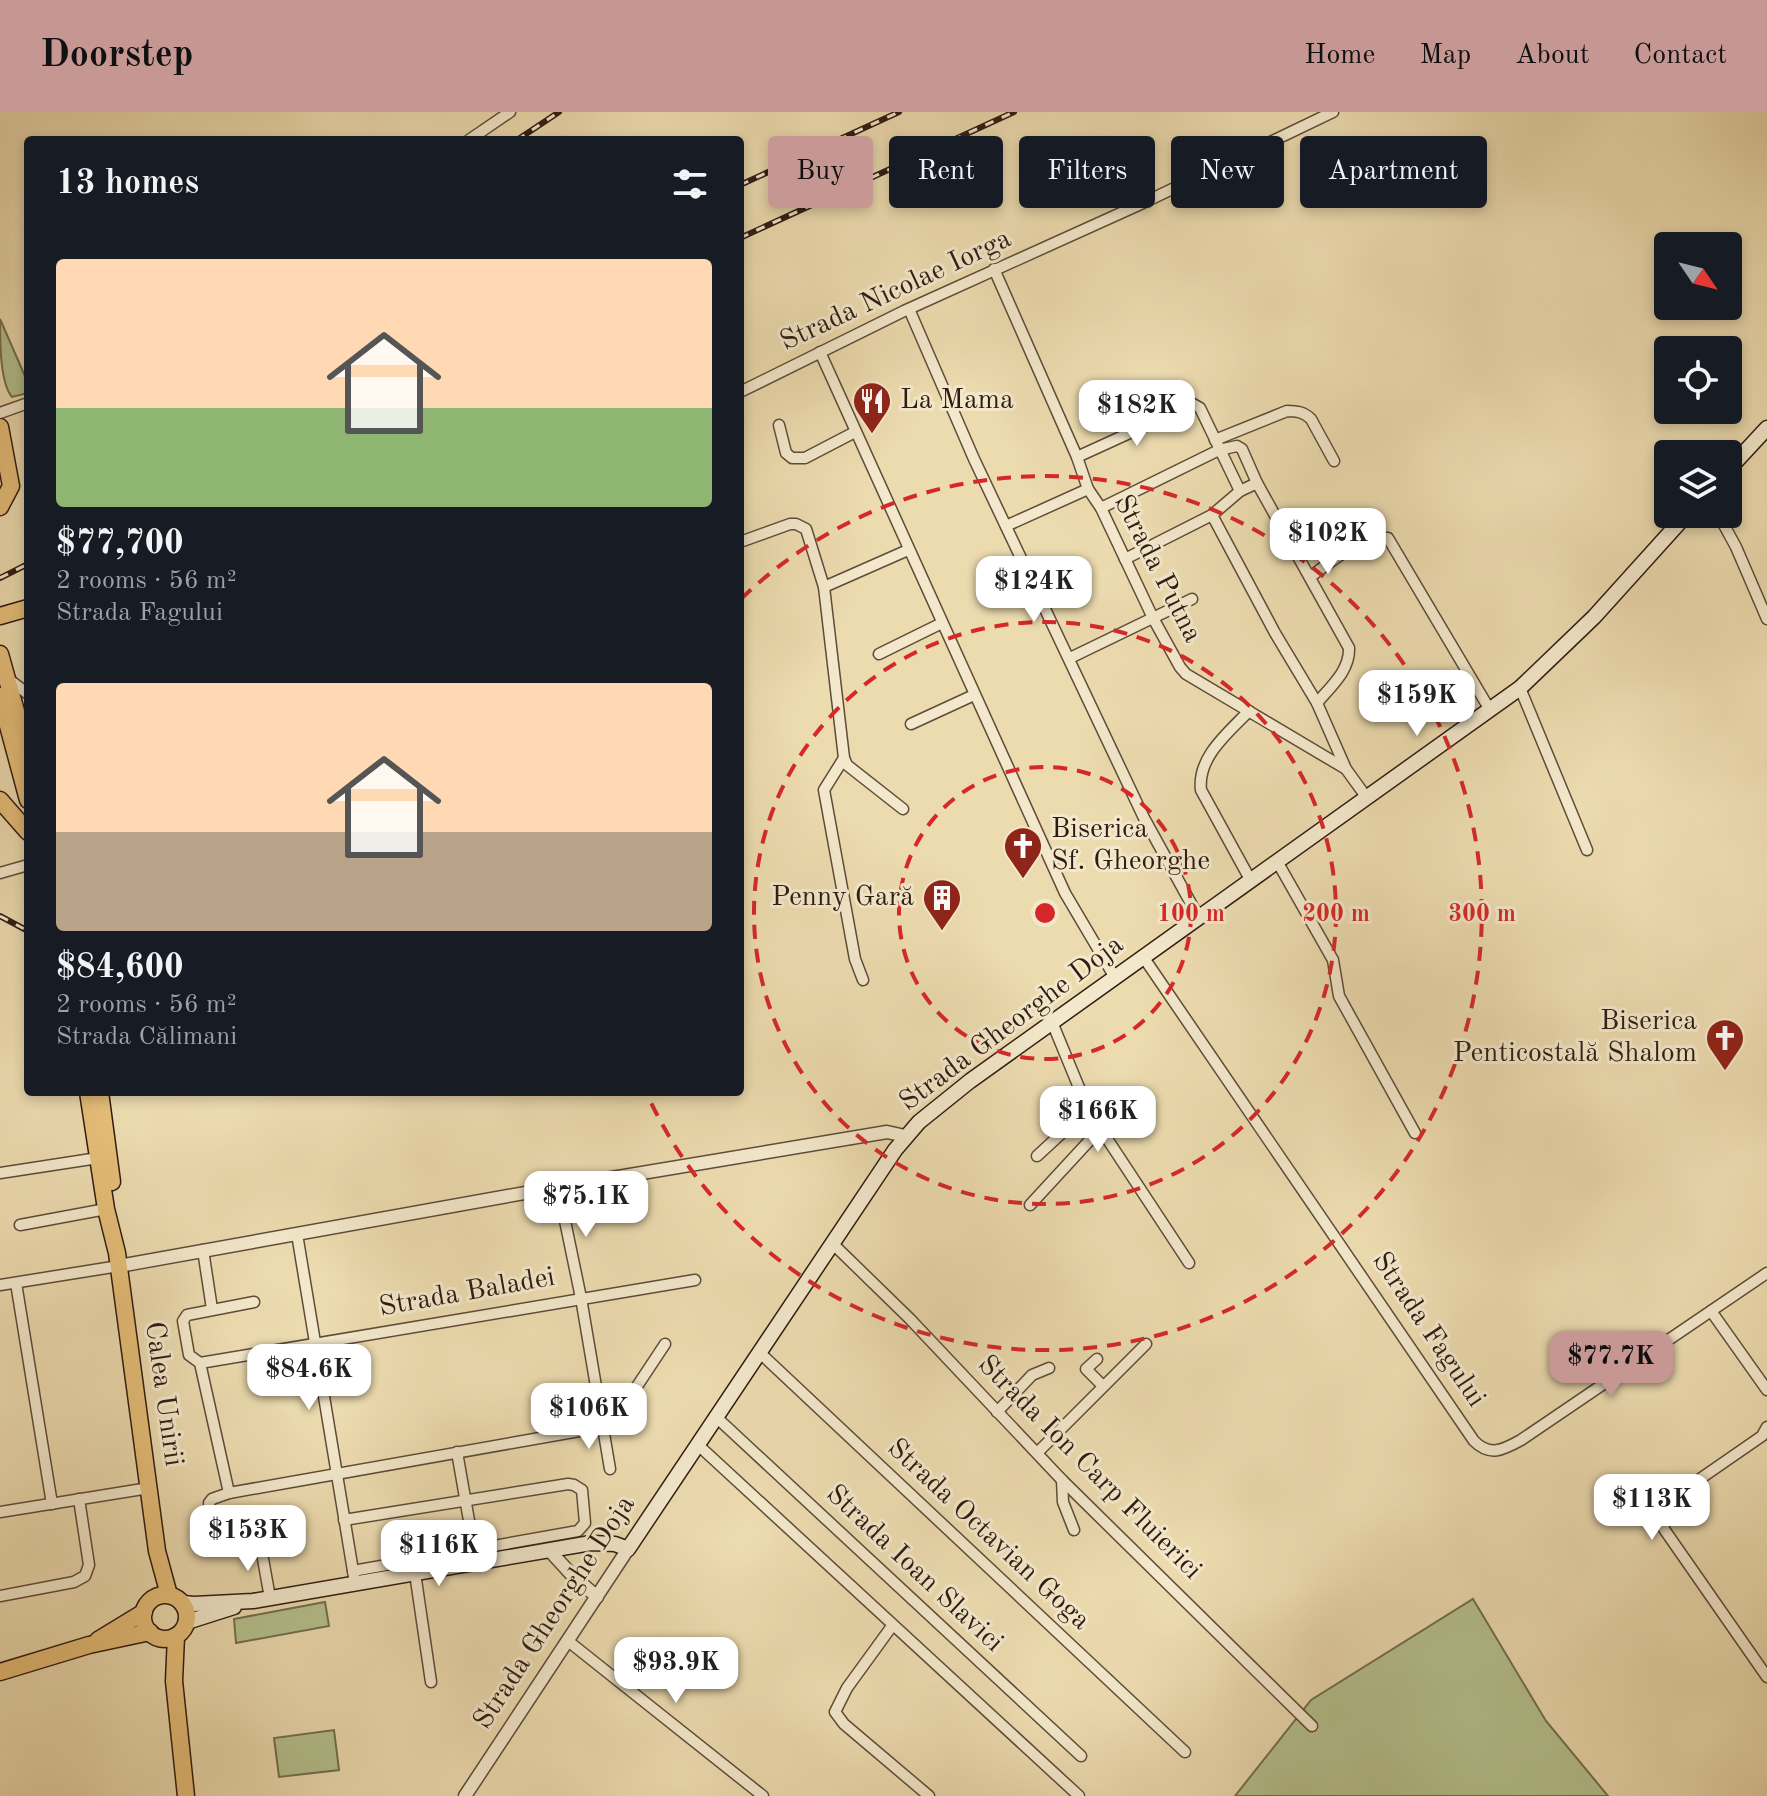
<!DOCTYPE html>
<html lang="en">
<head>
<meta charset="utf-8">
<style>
	body { margin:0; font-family:"Old Standard TT",serif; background:#20242c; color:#f1f3f6; height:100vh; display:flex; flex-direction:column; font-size:30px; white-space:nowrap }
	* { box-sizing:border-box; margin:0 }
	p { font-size:26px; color:#9ea1a6 }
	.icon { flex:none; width:44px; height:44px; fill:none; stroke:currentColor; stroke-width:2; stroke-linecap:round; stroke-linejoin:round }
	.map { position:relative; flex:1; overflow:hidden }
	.sheet { position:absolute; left:24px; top:24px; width:720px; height:960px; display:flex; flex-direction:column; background:#171b24; border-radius:8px; box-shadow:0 4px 12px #0003 }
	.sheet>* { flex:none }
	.banner { position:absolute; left:768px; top:24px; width:760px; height:72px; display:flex; gap:16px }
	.needle { width:52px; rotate:125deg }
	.tools { position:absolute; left:1654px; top:120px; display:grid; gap:16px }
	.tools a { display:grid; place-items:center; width:88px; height:88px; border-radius:8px; background:#171b24; box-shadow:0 4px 12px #0003; font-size:40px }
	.price { position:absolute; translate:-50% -68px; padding:0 18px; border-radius:16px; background:#fff; color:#222; font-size:26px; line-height:52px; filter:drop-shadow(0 2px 4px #0008) }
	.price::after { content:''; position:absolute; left:50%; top:48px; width:24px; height:18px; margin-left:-12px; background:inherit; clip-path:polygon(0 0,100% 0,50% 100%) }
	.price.selected { background:#c59692; color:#111 }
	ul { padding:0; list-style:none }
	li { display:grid; align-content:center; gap:16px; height:424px; padding:0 32px }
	li span { display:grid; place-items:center; height:248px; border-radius:8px; color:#555 }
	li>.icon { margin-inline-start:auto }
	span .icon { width:144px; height:144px; fill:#fffc; stroke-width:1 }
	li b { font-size:34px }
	h2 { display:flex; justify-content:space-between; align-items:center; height:96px; padding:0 32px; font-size:34px }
	.tag { padding:0 28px; border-radius:8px; background:#171b24; box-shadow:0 4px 12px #0003; font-size:28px; line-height:72px }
	.tag.selected { background:#c59692; color:#111 }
	header { display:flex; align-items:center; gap:48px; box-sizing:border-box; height:112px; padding:0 40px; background:#c59692; color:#111 }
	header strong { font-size:38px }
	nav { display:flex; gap:44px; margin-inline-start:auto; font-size:28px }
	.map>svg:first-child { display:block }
	.green { fill:#b4c18e; stroke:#726e50; stroke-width:2 }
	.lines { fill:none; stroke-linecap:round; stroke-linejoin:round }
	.minor-casing { stroke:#5e4b39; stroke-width:13 }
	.tertiary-casing { stroke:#5e4b39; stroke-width:15 }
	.secondary-casing { stroke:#2f1b12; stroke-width:17 }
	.primary-casing { stroke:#2f1b12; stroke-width:19 }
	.minor { stroke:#f3e8cb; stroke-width:10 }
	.tertiary { stroke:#f3e8cb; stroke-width:12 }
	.secondary { stroke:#f3e8cb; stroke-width:14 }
	.primary { stroke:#e6be78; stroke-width:16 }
	.rail-casing { stroke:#2f1b12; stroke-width:6 }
	.rail { stroke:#f3e8cb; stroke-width:3; stroke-dasharray:9; stroke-linecap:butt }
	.ring { fill:none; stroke:#d62828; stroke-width:4; stroke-dasharray:14 10 }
	.labels { text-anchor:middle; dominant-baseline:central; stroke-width:6; stroke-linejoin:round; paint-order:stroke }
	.street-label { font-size:28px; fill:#2f1b12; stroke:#f3e8cb }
	.poi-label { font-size:28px; fill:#2f1b12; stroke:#f3e8cb; text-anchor:start }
	.centre { fill:#d62828; stroke:#f3e8cb; stroke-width:4 }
	.ring-label { font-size:24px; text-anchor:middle; font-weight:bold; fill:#d62828; stroke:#f3e8cb; stroke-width:6; stroke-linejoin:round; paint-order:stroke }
</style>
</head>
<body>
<header>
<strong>Doorstep</strong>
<nav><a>Home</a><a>Map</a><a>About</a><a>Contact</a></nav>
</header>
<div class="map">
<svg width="1767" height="1684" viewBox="0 0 1767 1684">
	<rect width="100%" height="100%" fill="#ecdbaf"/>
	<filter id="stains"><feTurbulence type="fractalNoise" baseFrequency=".0025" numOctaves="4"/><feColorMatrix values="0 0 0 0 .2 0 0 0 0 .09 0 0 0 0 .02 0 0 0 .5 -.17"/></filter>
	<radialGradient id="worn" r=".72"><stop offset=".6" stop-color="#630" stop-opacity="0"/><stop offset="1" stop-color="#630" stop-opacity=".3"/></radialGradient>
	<g class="green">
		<path d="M0 207 28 271V281L12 285C0 271 0 230 0 207Z"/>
		<polygon points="1473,1487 1546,1609 1608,1684 1235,1684 1311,1588"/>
		<polygon points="325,1490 329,1514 236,1531 234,1507"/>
		<polygon points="334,1618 339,1658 279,1665 274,1626"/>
	</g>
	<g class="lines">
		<defs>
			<g id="minor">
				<polyline points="469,28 510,0"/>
				<polyline points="994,157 1077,345 1088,377 1101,396 1153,506 1180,555 1186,562 1346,657"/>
				<polyline points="909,197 974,347 1144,706 1199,806"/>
				<polyline points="820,240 1065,781 1114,864"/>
				<polyline points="740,280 904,199 1143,91 1333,0"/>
				<polyline points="0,301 28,291"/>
				<polyline points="779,313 786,341 792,346 805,346 855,320"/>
				<path d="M1215 328 1287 299C1297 299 1304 300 1311 307L1334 349"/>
				<polyline points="1077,345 1193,292 1200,296 1240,379"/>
				<polyline points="1101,396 1219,338 1237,334 1242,337 1257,371"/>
				<polyline points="1718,402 1736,435 1767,507"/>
				<polyline points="1212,403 1275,521 1317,591 1346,657 1367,686"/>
				<polyline points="1006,414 1088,377"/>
				<polyline points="740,430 790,412 796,412 806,417 824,475 844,646 847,653 903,697"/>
				<path d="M1125 447 1212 403 1240 379 1257 371 1349 536C1350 559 1330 575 1317 591"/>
				<path d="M1310 465C1332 449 1359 425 1388 426L1490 598"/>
				<polyline points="824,475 908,438"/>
				<polyline points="879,542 942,511"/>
				<polyline points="1070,546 1192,487"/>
				<polyline points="11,569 28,582"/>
				<polyline points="1520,576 1587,738"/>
				<path d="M1249 599C1229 620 1197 645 1201 678L1251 769"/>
				<polyline points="911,612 974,583"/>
				<polyline points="844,646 824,678 855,847 863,868"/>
				<polyline points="1278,751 1333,848 1339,884 1415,1021"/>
				<polyline points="0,761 28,753"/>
				<path d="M1144 846 1474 1329C1490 1345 1503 1338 1521 1328L1767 1161"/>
				<polyline points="1052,910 1080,978 1104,1022 1189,1151"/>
				<polyline points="1037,1044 1089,996"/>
				<polyline points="0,1061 98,1046"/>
				<polyline points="558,1075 581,1186 610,1357"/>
				<polyline points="1030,1093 1101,1016"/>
				<polyline points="20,1113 106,1097"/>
				<polyline points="297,1122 354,1465"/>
				<polyline points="832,1131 910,1207 1062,1368 1312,1614"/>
				<polyline points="203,1138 212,1197"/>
				<polyline points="16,1171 52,1392"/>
				<polyline points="0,1173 119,1154"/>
				<polyline points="1711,1199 1767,1278"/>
				<polyline points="759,1240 1185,1640"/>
				<polyline points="1097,1247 1086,1257 1103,1274"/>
				<polyline points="200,1251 695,1168"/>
				<polyline points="997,1300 1032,1263 1049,1256"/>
				<polyline points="715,1304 1081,1644"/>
				<polyline points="1767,1315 1762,1324 1668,1389 1663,1398 1664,1417 1767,1565"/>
				<polyline points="697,1332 1079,1684"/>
				<polyline points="457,1340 474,1437"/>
				<polyline points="1037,1341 1146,1232"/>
				<polyline points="1062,1368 1063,1390 1074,1418"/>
				<polyline points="229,1381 200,1251 189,1243 183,1209 187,1203 254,1190"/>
				<polyline points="0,1400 149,1376"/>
				<polyline points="344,1408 568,1372 574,1373 582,1378 585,1411 578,1419 353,1459"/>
				<polyline points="298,1424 218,1434 212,1429 209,1391 212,1387 229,1381 602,1315 616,1306 665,1232"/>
				<polyline points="260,1430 270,1486"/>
				<polyline points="415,1461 431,1570"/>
				<polyline points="0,1484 74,1470 85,1464 89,1453 79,1387"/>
				<polyline points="892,1514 847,1576 835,1600 844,1612 929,1684"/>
				<polyline points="568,1529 763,1684"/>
			</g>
			<g id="tertiary">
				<polyline points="119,1154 558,1075 887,1020 905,1024"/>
				<polyline points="549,1438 571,1462 597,1485"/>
				<polyline points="465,1684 628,1437"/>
			</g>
			<g id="secondary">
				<polyline points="1728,358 1767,316"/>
				<polyline points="183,1491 194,1492 253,1489 591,1431 615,1432 628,1437 895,1038 919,1010 970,969 1520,576 1594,505 1687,402"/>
				<polyline points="187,1510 234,1495"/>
			</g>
			<g id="primary">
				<polyline points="0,315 11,374 0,395"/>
				<polyline points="0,504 28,496"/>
				<polyline points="0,542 28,642"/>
				<polyline points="0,584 28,688"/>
				<polyline points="0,688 28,720"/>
				<polyline points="88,980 106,1097 117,1141 157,1439 169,1483"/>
				<polyline points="100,980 112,1070"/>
				<circle cx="165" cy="1505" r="22"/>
				<polyline points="176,1524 174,1569 186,1684"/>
				<polyline points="98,1528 144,1500"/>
				<polyline points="0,1560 89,1533 150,1520"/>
			</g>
		</defs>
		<use href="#minor" class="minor-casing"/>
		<use href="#tertiary" class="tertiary-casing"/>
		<use href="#secondary" class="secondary-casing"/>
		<use href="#primary" class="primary-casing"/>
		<use href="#minor" class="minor"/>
		<use href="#tertiary" class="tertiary"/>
		<use href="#secondary" class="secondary"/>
		<use href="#primary" class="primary"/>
		<defs>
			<g id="rail">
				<polyline points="517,28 559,0"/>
				<polyline points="740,73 899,0"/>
				<polyline points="740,126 1014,0"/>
				<polyline points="0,466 28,452"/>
				<polyline points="0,804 28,819"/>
			</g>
		</defs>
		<use href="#rail" class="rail-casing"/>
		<use href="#rail" class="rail"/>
	</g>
	<g class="ring">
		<circle cx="1045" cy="801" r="146"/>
		<circle cx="1045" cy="801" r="291"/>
		<path d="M741 487A437 437 0 1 1 647 982"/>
	</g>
	<defs>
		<symbol id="restaurant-pin" viewBox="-11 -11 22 30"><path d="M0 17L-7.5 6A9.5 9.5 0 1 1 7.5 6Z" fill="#8f2418" stroke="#f3e8cb"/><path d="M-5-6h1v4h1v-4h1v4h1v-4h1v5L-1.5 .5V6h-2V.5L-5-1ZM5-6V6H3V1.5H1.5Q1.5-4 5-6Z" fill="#fff"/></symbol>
		<symbol id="church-pin" viewBox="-11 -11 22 30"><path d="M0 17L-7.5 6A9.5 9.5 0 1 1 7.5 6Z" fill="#8f2418" stroke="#f3e8cb"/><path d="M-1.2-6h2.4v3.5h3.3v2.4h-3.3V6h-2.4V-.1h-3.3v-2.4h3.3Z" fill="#fff"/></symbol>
		<symbol id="building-pin" viewBox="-11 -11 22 30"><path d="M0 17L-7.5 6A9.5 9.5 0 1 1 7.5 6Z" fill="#8f2418" stroke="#f3e8cb"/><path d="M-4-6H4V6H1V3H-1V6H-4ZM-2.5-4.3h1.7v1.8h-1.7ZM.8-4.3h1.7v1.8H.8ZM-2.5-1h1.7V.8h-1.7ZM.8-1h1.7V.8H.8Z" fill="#fff"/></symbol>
	</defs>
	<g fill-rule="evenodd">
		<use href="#restaurant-pin" x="850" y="267" width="44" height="60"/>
		<use href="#church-pin" x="1001" y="712" width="44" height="60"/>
		<use href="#building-pin" x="920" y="764" width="44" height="60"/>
		<use href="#church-pin" x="1703" y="904" width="44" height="60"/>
	</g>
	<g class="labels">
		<g class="street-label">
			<text transform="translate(896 179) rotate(-25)">Strada Nicolae Iorga</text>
			<text transform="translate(1157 457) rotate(63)">Strada Putna</text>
			<text transform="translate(1012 912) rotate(-37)">Strada Gheorghe Doja</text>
			<text transform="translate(467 1181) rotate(-10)">Strada Baladei</text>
			<text transform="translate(1428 1218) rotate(56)">Strada Fagului</text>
			<text transform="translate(163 1282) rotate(82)">Calea Unirii</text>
			<text transform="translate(1089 1356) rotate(45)">Strada Ion Carp Fluierici</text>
			<text transform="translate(988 1423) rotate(43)">Strada Octavian Goga</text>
			<text transform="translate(914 1457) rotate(43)">Strada Ioan Slavici</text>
			<text transform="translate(555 1501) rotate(-57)">Strada Gheorghe Doja</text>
		</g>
		<g class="poi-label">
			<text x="900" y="289">La Mama</text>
			<text x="1051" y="718">Biserica<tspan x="1051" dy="32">Sf. Gheorghe</tspan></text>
			<text x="914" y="786" text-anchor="end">Penny Gară</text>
			<text x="1697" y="910" text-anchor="end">Biserica<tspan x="1697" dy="32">Penticostală Shalom</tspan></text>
		</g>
	</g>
	<circle cx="1045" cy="801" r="12" class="centre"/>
	<g class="ring-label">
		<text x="1191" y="809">100 m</text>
		<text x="1336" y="809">200 m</text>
		<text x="1482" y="809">300 m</text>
	</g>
	<rect width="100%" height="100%" filter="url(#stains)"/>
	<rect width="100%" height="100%" fill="url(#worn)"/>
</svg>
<div class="tools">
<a><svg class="needle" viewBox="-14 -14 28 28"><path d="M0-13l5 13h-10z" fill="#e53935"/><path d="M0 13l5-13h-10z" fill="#9ea1a6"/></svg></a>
<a><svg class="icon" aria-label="locate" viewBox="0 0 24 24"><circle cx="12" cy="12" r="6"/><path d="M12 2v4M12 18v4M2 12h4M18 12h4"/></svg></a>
<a><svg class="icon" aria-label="layers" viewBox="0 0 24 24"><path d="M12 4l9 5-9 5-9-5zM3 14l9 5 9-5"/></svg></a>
</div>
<b class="price" style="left:1137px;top:336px">$182K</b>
<b class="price" style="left:1328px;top:464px">$102K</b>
<b class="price" style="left:1034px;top:512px">$124K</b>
<b class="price" style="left:1417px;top:626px">$159K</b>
<b class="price" style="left:1098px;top:1042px">$166K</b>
<b class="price" style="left:586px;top:1127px">$75.1K</b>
<b class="price selected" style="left:1611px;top:1287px">$77.7K</b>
<b class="price" style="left:309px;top:1300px">$84.6K</b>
<b class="price" style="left:589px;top:1339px">$106K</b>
<b class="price" style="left:1652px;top:1430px">$113K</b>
<b class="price" style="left:248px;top:1461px">$153K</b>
<b class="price" style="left:439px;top:1476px">$116K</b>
<b class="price" style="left:676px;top:1593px">$93.9K</b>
<div class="banner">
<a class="tag selected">Buy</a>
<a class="tag">Rent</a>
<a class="tag">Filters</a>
<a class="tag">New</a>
<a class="tag">Apartment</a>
</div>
<section class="sheet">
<h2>13 homes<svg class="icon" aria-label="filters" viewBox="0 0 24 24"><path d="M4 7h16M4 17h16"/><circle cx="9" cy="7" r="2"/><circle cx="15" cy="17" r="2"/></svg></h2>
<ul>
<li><span style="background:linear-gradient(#ffd9b3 60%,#8fb573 0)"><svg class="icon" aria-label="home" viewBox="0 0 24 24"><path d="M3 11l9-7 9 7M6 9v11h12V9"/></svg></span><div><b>$77,700</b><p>2 rooms · 56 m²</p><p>Strada Fagului</p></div></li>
<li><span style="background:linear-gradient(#ffd9b3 60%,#b9a48a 0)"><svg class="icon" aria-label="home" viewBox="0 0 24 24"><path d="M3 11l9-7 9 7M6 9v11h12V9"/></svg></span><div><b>$84,600</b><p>2 rooms · 56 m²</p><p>Strada Călimani</p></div></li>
</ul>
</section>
</div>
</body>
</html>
